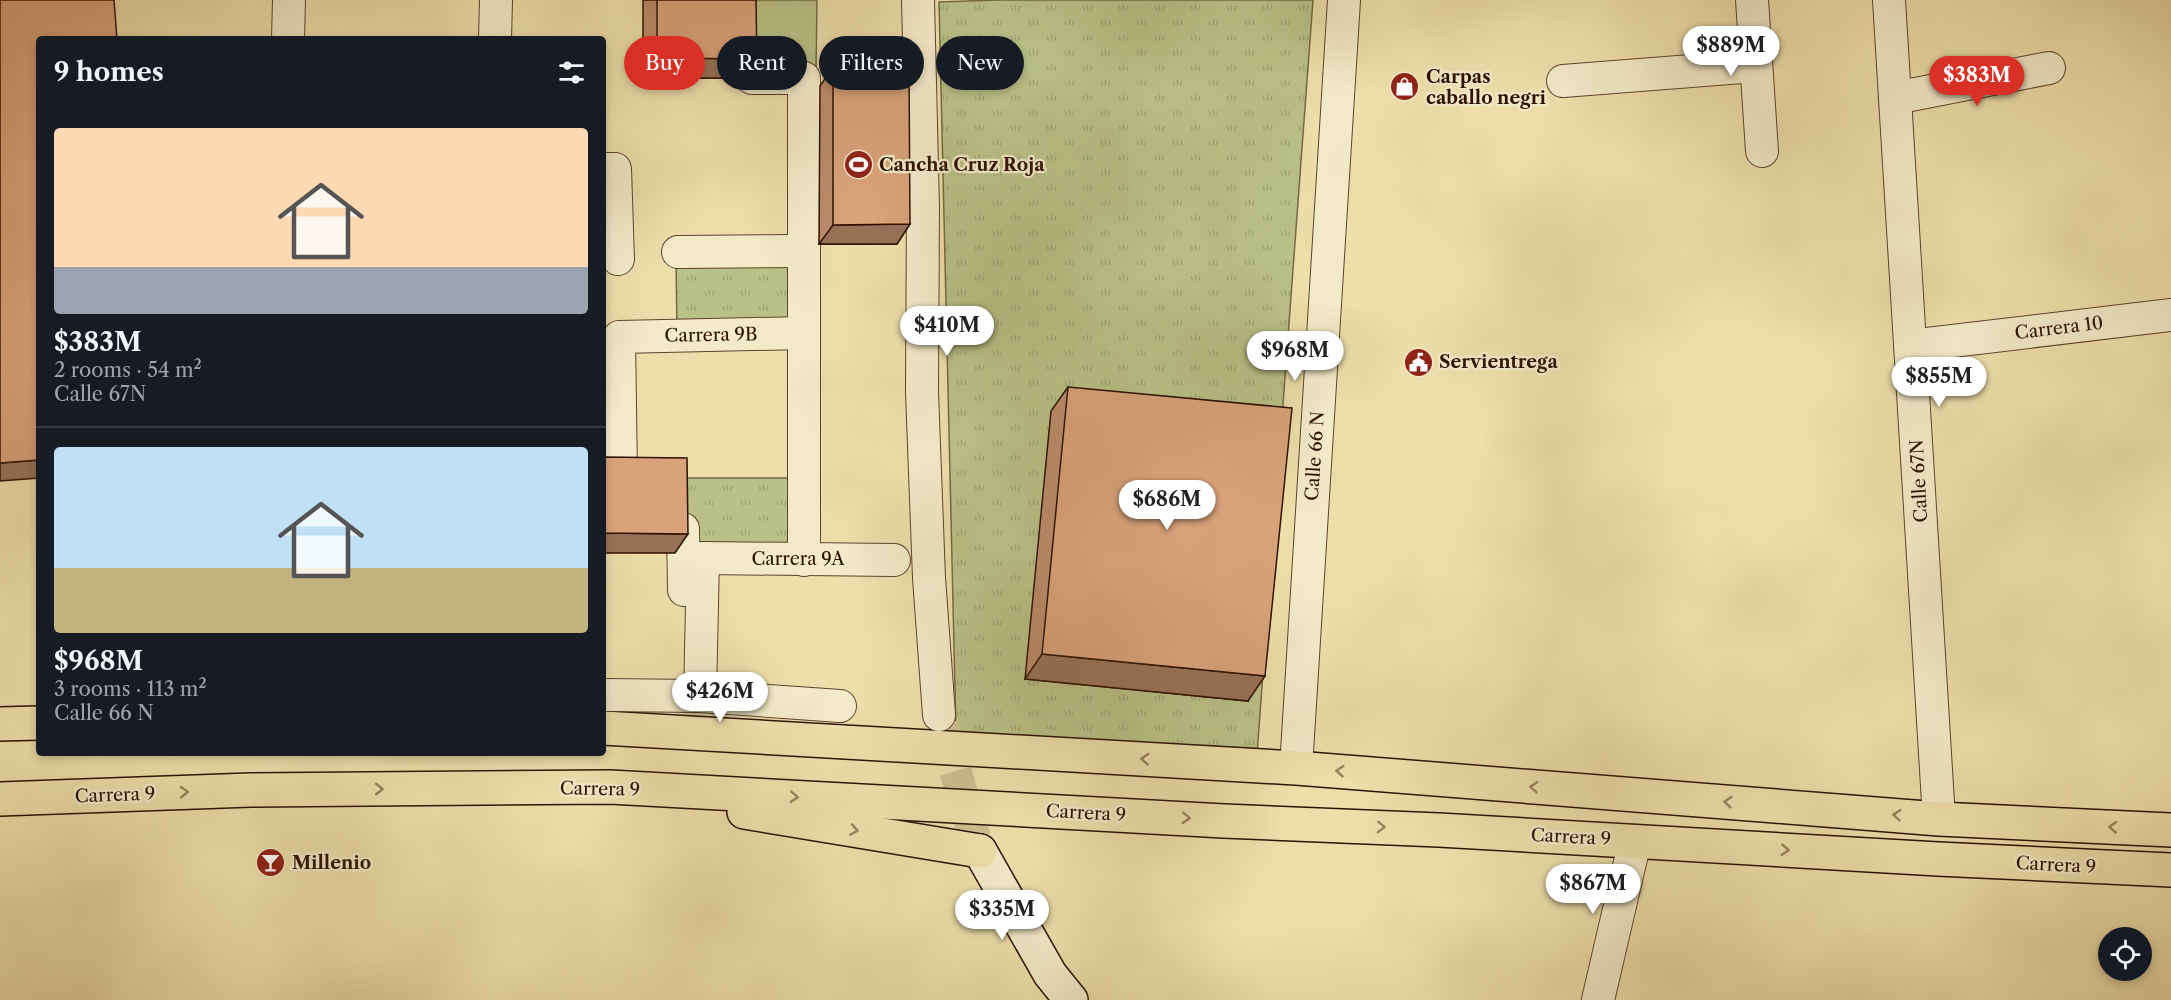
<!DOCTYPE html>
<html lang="en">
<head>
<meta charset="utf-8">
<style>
	body { margin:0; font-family:"Libre Caslon Text",serif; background:#242831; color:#f1f3f6; height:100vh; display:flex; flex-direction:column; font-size:22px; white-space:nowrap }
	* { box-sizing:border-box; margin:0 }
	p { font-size:20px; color:#9ea1a6 }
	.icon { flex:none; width:33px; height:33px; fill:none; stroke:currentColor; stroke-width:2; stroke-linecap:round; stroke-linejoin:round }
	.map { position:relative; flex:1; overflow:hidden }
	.side { position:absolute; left:36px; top:36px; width:570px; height:720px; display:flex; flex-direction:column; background:#171b24; border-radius:6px; box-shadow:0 3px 9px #0003 }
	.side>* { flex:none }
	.top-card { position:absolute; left:624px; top:36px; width:570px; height:54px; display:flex; gap:12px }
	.buttons { position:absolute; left:2098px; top:927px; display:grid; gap:12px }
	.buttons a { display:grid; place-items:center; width:54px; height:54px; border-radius:50%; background:#171b24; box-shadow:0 3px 9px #0003; font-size:30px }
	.price { position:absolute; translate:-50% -51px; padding:0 14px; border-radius:21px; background:#fff; color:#222; font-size:20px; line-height:39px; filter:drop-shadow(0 2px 3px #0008) }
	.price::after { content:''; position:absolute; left:50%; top:36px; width:18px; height:14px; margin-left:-9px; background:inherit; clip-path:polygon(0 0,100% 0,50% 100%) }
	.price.active { background:#d93025; color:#fff }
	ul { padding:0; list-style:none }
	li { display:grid; align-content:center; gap:12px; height:318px; padding:0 18px }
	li+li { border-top:2px solid #363941 }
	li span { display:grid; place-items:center; height:186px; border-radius:6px; color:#555 }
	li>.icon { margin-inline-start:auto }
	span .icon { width:108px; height:108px; fill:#fffc; stroke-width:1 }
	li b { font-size:26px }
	h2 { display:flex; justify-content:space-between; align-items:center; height:72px; padding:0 18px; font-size:26px }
	.chip { padding:0 21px; border-radius:27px; background:#171b24; box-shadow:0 3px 9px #0003; font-size:21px; line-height:54px }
	.chip.active { background:#d93025; color:#fff }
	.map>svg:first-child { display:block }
	.grass { fill:url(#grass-tufts); stroke:#746944; stroke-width:1.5 }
	.park { fill:#b9c188; stroke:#746944; stroke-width:1.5 }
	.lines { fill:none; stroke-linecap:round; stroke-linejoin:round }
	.street-tunnel { stroke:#d0bf91; stroke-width:32; stroke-dasharray:32 16; stroke-linecap:butt }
	.street-casing { stroke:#5e442b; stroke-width:34 }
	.secondary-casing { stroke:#2f1100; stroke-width:36 }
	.primary-casing { stroke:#2f1100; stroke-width:36 }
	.street { stroke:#f3eac8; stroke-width:32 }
	.secondary { stroke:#f3eac8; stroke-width:33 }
	.primary { stroke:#eddeab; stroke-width:33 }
	.wall { fill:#ba8b6a; stroke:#2f1100; stroke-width:1.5 }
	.shaded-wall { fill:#977156; stroke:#2f1100; stroke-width:1.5 }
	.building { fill:#d8a27b; stroke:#2f1100; stroke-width:1.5 }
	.oneway { stroke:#98825e }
	.labels { text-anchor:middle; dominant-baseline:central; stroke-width:4.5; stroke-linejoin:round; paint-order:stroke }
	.poi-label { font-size:18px; font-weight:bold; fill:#2f1100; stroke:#f3eac8; text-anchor:start }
	.street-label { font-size:18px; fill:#2f1100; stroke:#f3eac8 }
</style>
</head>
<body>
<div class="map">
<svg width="2171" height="1000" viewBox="0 0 2171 1000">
	<defs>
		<pattern id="grass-tufts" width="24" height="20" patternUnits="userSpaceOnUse" patternTransform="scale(1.5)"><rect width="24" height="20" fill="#b9c188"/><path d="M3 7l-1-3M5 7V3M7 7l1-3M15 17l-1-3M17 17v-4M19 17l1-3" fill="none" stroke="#9fa574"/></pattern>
	</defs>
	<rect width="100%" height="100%" fill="#eddeab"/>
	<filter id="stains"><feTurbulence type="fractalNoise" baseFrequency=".00333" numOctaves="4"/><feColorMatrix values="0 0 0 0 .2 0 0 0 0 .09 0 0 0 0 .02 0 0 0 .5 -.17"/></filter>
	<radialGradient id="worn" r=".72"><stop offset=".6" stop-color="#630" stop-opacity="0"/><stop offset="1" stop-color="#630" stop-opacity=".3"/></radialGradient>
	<g class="grass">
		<polygon points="997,0 1313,0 1257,754 956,733 939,2"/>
		<polygon points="801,255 800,330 677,332 676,257"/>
		<rect x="681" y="478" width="117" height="75"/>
	</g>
	<polygon class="park" points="743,0 817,0 816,72 744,72"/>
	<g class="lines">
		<polyline class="street-tunnel" points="942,725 975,838"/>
		<defs>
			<g id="street">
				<polyline points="918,0 923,207 922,392 929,578 939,715"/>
				<polyline points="1752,0 1762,151"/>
				<polyline points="1889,0 1939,819"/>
				<polyline points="288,39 289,0"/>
				<polyline points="495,39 496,0"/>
				<polyline points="752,78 804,78 804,560"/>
				<polyline points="1563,81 1755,66"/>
				<polyline points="1895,98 2049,68"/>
				<polyline points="603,169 615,169 618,259"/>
				<polyline points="678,252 804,251"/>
				<polyline points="1910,346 2171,315"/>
				<polyline points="621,476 619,337 803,333"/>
				<polyline points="603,526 683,529 684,590"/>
				<polyline points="603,695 700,696 840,706"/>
				<polyline points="700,696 703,558 894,560"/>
				<polyline points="1296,768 1344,0"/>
				<polyline points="1598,1000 1635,841"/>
			</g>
			<polyline id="secondary" points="980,851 1050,974 1071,1000"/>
			<g id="primary">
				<polyline points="0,724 39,723"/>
				<polyline points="603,728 1296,768 1939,819 2171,830"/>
				<polyline points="0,799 251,790 610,787 1224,821 1439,830 1938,859 2171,870"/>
				<polyline points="744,812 980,851"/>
			</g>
		</defs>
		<use href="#street" class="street-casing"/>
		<use href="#secondary" class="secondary-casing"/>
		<use href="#primary" class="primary-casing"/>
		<use href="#street" class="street"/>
		<use href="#secondary" class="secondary"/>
		<use href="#primary" class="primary"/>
	</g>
	<g class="wall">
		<polygon points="643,0 756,0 744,78 643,78"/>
		<polygon points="833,67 910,224 897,244 819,244 820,86"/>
		<polygon points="1068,387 1248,701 1025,679 1051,411"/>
	</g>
	<g class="shaded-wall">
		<polygon points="657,58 757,59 744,78 643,78"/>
		<polygon points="910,224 897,244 819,244 833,225"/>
		<polygon points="39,460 39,478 0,481 0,463"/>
		<polygon points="603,533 688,534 675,553 603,553"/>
		<polygon points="1042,654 1265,676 1248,701 1025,679"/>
	</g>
	<g class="building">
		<polygon points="0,0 114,0 117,39 39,39 39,460 0,463"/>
		<polygon points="657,0 756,0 757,59 657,58"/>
		<polygon points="833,67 909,67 910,224 833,225"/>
		<polygon points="1068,387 1292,408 1265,676 1042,654"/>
		<polygon points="603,457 687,458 688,534 603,533"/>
	</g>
	<defs><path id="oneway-chevron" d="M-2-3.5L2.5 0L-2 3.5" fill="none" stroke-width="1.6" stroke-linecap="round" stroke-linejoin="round" transform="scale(1.5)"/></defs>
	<g class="oneway">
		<use href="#oneway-chevron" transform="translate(1145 759) rotate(-177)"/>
		<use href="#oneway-chevron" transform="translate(1340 771) rotate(-175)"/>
		<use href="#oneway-chevron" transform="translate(1534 787) rotate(-175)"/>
		<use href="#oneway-chevron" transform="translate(379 789)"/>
		<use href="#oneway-chevron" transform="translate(184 792) rotate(-2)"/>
		<use href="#oneway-chevron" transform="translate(794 797) rotate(3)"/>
		<use href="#oneway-chevron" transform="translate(1728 802) rotate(-175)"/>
		<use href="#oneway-chevron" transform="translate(1897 815) rotate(-175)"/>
		<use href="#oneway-chevron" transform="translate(1186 818) rotate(3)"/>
		<use href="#oneway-chevron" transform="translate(1381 827) rotate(2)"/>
		<use href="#oneway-chevron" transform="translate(2113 827) rotate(-177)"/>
		<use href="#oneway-chevron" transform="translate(854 830) rotate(9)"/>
		<use href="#oneway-chevron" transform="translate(1785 850) rotate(3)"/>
	</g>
	<defs>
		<symbol id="shop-disc" viewBox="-11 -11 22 22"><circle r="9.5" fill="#8f2418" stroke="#f3eac8"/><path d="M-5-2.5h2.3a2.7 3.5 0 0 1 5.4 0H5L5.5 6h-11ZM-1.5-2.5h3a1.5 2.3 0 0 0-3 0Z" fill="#fff"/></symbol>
		<symbol id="stadium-disc" viewBox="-11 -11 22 22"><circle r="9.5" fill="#8f2418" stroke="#f3eac8"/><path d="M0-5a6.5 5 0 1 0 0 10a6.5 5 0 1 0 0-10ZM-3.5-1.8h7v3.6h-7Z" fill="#fff"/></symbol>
		<symbol id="civic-disc" viewBox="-11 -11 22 22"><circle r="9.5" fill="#8f2418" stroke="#f3eac8"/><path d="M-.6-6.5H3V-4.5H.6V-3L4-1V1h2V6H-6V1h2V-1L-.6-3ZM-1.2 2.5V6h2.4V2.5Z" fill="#fff"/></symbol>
		<symbol id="bar-disc" viewBox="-11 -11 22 22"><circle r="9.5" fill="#8f2418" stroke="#f3eac8"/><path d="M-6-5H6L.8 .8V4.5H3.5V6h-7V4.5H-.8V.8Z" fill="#fff"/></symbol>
	</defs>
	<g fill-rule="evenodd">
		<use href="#shop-disc" x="1388" y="70" width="33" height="33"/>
		<use href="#stadium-disc" x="842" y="148" width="33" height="33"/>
		<use href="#civic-disc" x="1402" y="346" width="33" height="33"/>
		<use href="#bar-disc" x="254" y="846" width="33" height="33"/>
	</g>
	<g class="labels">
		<g class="poi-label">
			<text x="1426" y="77">Carpas<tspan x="1426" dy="21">caballo negri</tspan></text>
			<text x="879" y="165">Cancha Cruz Roja</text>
			<text x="1439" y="362">Servientrega</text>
			<text x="292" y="863">Millenio</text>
		</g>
		<g class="street-label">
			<text transform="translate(2059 328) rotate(-7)">Carrera 10</text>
			<text transform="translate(711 335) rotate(-1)">Carrera 9B</text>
			<text transform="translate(1315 456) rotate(-86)">Calle 66 N</text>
			<text transform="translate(1919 481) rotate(-93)">Calle 67N</text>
			<text x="798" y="559">Carrera 9A</text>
			<text transform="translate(600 789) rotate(1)">Carrera 9</text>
			<text transform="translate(115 795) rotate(-2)">Carrera 9</text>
			<text transform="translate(1086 813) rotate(3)">Carrera 9</text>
			<text transform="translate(1571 837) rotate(3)">Carrera 9</text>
			<text transform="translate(2056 865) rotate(3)">Carrera 9</text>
		</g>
	</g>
	<rect width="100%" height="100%" filter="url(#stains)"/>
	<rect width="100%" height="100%" fill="url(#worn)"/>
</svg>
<div class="buttons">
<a><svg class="icon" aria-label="locate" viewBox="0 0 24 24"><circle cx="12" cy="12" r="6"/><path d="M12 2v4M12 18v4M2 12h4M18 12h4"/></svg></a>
</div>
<b class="price" style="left:1731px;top:77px">$889M</b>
<b class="price active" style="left:1977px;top:107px">$383M</b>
<b class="price" style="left:947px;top:357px">$410M</b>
<b class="price" style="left:1295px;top:382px">$968M</b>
<b class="price" style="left:1939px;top:408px">$855M</b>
<b class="price" style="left:1167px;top:531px">$686M</b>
<b class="price" style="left:720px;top:723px">$426M</b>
<b class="price" style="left:1593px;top:915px">$867M</b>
<b class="price" style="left:1002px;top:941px">$335M</b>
<div class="top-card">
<a class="chip active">Buy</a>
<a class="chip">Rent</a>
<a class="chip">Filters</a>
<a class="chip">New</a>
</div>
<section class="side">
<h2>9 homes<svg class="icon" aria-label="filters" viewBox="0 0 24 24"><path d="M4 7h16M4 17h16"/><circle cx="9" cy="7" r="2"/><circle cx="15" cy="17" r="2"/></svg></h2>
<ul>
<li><span style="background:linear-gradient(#ffd9b3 75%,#9aa5b1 0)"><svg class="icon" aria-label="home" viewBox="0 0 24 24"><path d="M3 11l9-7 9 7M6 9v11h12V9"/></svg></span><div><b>$383M</b><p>2 rooms · 54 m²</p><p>Calle 67N</p></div></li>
<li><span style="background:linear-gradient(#bfe0f5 65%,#c2b280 0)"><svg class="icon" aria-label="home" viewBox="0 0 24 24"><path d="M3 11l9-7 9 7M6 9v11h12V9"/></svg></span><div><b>$968M</b><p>3 rooms · 113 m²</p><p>Calle 66 N</p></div></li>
</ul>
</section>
</div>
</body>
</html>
